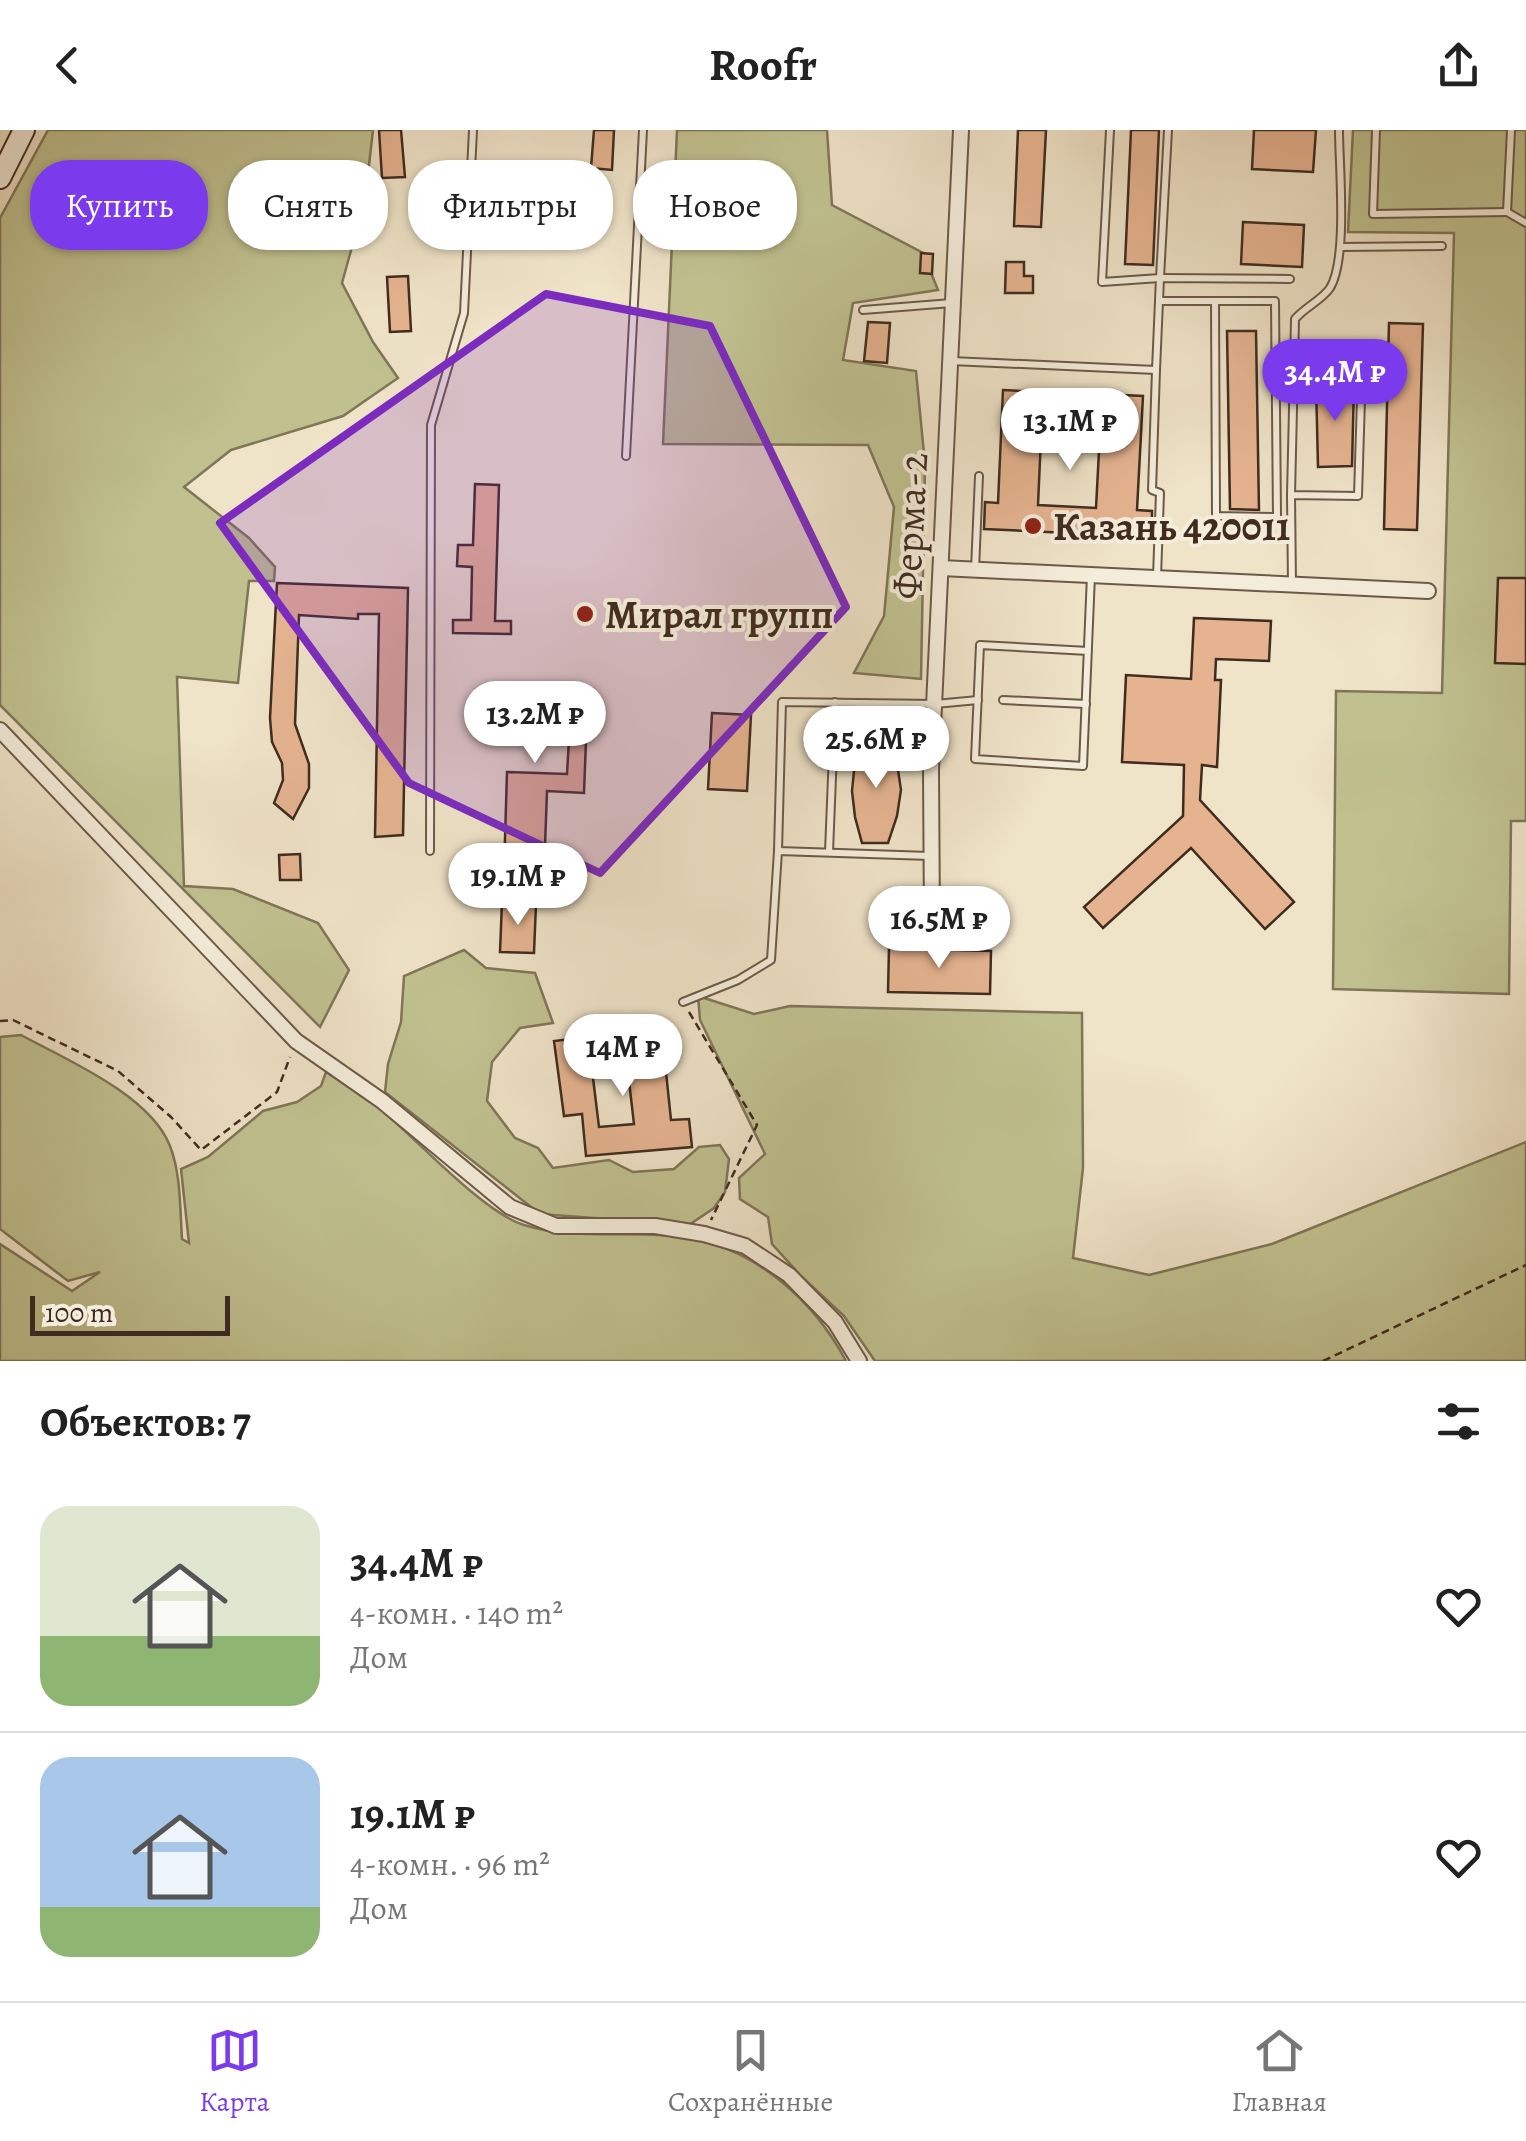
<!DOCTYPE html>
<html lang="ru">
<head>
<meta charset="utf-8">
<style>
	body { margin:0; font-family:Alegreya,serif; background:#f6f6f6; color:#222; height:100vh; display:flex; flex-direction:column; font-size:38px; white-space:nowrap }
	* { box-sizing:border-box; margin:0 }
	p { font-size:32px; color:#767676 }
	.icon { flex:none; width:55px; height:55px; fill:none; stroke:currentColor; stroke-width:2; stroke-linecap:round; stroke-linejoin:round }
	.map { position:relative; height:1231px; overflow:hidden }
	.details { display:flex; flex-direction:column; background:#fff; flex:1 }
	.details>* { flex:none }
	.guide { position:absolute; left:30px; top:30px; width:1000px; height:90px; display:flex; gap:20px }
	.scale { position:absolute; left:30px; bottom:25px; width:200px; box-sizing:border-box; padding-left:10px; border:5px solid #402c1f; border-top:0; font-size:28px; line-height:35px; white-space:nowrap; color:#402c1f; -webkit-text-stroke:8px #f5eddb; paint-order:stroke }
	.price { position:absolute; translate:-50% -85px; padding:0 22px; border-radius:35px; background:#fff; color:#222; font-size:32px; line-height:65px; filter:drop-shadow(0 2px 5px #0008) }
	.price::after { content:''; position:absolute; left:50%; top:60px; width:30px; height:22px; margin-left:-15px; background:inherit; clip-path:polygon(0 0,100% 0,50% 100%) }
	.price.current { background:#7c3aed; color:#fff }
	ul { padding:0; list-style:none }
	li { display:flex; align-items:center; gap:30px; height:250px; padding:0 40px }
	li+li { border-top:2px solid #e0e0e0 }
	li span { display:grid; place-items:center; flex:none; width:280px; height:200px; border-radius:30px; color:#555 }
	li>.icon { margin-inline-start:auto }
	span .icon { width:120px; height:120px; fill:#fffc; stroke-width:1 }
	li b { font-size:42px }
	h2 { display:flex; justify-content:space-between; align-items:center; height:120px; padding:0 40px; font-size:42px }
	.pill { padding:0 35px; border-radius:40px; background:#fff; box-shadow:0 2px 8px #0004; font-size:35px; line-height:90px }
	.pill.current { background:#7c3aed; color:#fff }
	header { display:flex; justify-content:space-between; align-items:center; height:130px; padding:0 40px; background:#fff; font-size:45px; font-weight:700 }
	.menu { display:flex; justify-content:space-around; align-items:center; height:140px; border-top:2px solid #e0e0e0; background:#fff; font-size:28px; color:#767676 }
	.menu a { display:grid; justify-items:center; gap:5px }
	.menu .current { color:#7c3aed }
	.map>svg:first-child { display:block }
	.green { fill:#c1c190; stroke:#807658; stroke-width:2.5 }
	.building { fill:#e5b390; stroke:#402c1f; stroke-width:2.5 }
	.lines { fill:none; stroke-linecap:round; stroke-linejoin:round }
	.lane-casing { stroke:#6c5a49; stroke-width:10 }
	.street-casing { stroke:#6c5a49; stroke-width:18 }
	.secondary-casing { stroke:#402c1f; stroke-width:24 }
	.path { stroke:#402c1f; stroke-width:2.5; stroke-dasharray:8 5; stroke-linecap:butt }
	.lane { stroke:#f5eddb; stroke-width:6 }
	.street { stroke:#f5eddb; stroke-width:14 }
	.secondary { stroke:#f5eddb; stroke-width:20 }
	.marked { fill:#7b2cbf; fill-opacity:0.2; stroke:#7b2cbf; stroke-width:8; stroke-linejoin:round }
	.poi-dot { fill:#8f2418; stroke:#f5eddb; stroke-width:4 }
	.labels { text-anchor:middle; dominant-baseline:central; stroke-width:8; stroke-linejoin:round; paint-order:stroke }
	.street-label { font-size:40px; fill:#402c1f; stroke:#f5eddb }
	.poi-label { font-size:40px; font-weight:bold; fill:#402c1f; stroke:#f5eddb; text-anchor:start }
</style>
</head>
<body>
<header><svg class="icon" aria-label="back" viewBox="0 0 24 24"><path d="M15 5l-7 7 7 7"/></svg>Roofr<svg class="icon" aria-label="share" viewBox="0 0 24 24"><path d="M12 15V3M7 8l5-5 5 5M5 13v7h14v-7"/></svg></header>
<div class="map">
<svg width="1526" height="1231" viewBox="0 0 1526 1231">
	<rect width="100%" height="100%" fill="#efe3c8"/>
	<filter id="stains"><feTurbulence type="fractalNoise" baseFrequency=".002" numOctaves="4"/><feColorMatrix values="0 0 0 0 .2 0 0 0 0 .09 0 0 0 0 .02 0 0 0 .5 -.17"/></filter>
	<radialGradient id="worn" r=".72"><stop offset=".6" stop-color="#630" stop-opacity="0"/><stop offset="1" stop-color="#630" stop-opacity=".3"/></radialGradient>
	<g class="green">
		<polygon points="48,0 373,0 365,70 342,153 373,212 398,248 343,286 231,320 184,357 249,408 275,437 274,451 249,451 238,553 177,547 184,756 233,759 318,793 349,840 320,897 0,575 0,88"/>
		<polygon points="677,0 827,0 832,75 923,123 938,160 853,173 843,230 916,241 925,334 921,549 854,543 884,486 894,377 868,315 663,314"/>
		<polygon points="1353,0 1526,0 1526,691 1511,691 1509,864 1333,859 1336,561 1442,563 1454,103 1348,102"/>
		<polygon points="464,820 486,838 535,843 553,893 520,898 492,932 487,971 515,1008 538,1018 553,1038 609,1030 633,1042 674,1039 699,1017 720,1015 729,1029 725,1062 714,1078 689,1095 540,1084 385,962 388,934 401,892 404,846"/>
		<polygon points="698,866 754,884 790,876 1082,883 1083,1038 1073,1128 1149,1145 1272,1114 1526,1012 1526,1231 875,1231 844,1186 801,1146 772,1114 768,1087 740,1069 739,1048 765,1024 700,890"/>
		<path d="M21 905C67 930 150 965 170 1016 181 1044 180 1080 182 1109L189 1113 181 1039 208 1027 263 981 297 972 321 956 326 942C343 953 361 964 377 976 414 1006 482 1082 524 1095 575 1111 631 1100 683 1107 754 1117 813 1169 846 1231H0V1114L72 1161 100 1142 68 1151 0 1099V907Z"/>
	</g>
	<g class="building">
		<polygon points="379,0 401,0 405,47 382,48"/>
		<polygon points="594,0 614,0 612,40 591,38"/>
		<polygon points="1018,0 1046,0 1041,97 1014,96"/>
		<polygon points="1131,0 1159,0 1153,135 1125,134"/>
		<polygon points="1254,0 1316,0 1313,42 1252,39"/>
		<polygon points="1243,92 1304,95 1302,137 1241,134"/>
		<polygon points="921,123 933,124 932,144 920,143"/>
		<polygon points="1006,132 1024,132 1024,146 1033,146 1033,163 1005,163"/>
		<polygon points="408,146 411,201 390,202 387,147"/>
		<polygon points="868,192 890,193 887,233 864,231"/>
		<polygon points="1389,193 1423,194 1417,400 1384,399"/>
		<polygon points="1227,201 1256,201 1259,380 1230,379"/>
		<polygon points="1316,253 1354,253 1352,336 1318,337"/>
		<polygon points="1003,260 1043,262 1038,375 1096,378 1102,264 1143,266 1137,380 1152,381 1152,407 984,399 985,372 998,373"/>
		<polygon points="475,354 499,355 495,491 511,491 511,504 453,503 453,490 471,490 472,437 457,436 458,415 473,415"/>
		<polygon points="1498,448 1526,448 1526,534 1495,533"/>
		<polygon points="277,453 408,458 403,705 375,707 379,484 358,484 358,489 299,485 295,594 309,634 309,658 293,689 274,673 283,650 282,633 272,612 270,588"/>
		<polygon points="1194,488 1271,491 1269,531 1216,529 1215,550 1221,550 1217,637 1202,635 1200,670 1294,772 1265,799 1191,718 1103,798 1084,777 1183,686 1184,635 1122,632 1126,545 1191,549"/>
		<polygon points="571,557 588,558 584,663 547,661 544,744 504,742 507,642 567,644 569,609 475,604 477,564 570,569"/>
		<polygon points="712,583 751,585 747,661 708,659"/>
		<polygon points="864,608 889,609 897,633 901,660 897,686 888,713 862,713 855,687 852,661 855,631"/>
		<polygon points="300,724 301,750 280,750 279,725"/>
		<polygon points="502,772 536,774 534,823 500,822"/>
		<polygon points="889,818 991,821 990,864 888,862"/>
		<polygon points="662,904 671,990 689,989 692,1017 586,1026 582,984 564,986 554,911 588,907 599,997 634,994 624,908"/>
	</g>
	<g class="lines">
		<defs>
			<g id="lane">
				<polyline points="1110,0 1102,152 1160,148 1168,0"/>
				<polyline points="1376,0 1373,84 1507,82"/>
				<polyline points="1511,0 1507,82 1526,93"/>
				<polyline points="1340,117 1442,116"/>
				<polyline points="1159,171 1275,171 1277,387 1216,386 1215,171"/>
				<polyline points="863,180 952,173"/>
				<polyline points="951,231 1156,240 1160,148 1290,149"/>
				<path d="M1294 235 1295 189C1305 177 1322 170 1330 158 1348 129 1339 36 1339 0"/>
				<polyline points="1156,240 1152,360 1160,363 1157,447"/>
				<polyline points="626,326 643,0"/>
				<polyline points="1291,365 1294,235 1362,236 1358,366 1291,365 1292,453"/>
				<polyline points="975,440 979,346"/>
				<polyline points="1088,521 980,515 975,629 1083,636 1091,445"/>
				<polyline points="1003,570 1086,574"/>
				<polyline points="430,721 431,295 464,183 473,0"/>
				<polyline points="778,721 782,572 935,574 978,570"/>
				<polyline points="829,722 835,572"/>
				<polyline points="683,872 738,850 771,830 778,721 930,726"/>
			</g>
			<g id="street">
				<polyline points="941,438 1428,461"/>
				<polyline points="0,600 296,911 382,971 510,1077 556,1096 655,1096 704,1104 745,1116 789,1145 835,1192 859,1231"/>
				<polyline points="932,795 931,640 961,0"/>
			</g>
			<polyline id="secondary" points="0,48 24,0"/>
		</defs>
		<use href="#lane" class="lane-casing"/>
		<use href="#street" class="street-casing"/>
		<use href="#secondary" class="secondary-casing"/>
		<g class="path">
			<polyline points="689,882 757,995 711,1090"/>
			<polyline points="0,891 13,890 118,941 171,987 201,1020 277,962 290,927"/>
			<polyline points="1323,1231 1526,1135"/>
		</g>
		<use href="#lane" class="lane"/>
		<use href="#street" class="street"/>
		<use href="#secondary" class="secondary"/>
	</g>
	<path class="marked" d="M546 164 710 196 846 477 600 743 409 653 220 393Z"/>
	<g class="poi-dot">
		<circle cx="1033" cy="396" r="10"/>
		<circle cx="585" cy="484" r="10"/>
	</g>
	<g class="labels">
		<g class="street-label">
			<text transform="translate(910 396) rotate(-87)">Ферма-2</text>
		</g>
		<g class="poi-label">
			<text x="1053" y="396">Казань 420011</text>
			<text x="605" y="484">Мирал групп</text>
		</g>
	</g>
	<rect width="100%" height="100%" filter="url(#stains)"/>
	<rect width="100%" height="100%" fill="url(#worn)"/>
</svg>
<div class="scale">100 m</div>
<b class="price current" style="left:1335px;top:294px">34.4M ₽</b>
<b class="price" style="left:1070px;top:343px">13.1M ₽</b>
<b class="price" style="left:535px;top:636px">13.2M ₽</b>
<b class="price" style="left:876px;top:661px">25.6M ₽</b>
<b class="price" style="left:518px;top:798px">19.1M ₽</b>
<b class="price" style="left:939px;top:841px">16.5M ₽</b>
<b class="price" style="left:623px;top:969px">14M ₽</b>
<div class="guide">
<a class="pill current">Купить</a>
<a class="pill">Снять</a>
<a class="pill">Фильтры</a>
<a class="pill">Новое</a>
</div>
</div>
<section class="details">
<h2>Объектов: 7<svg class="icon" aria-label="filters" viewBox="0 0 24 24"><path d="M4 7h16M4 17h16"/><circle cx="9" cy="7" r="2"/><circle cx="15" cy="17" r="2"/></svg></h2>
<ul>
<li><span style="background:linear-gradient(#dfe7d0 65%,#8fb573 0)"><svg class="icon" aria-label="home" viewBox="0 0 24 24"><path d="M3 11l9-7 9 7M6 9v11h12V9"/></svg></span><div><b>34.4M ₽</b><p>4-комн. · 140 m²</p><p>Дом</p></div><svg class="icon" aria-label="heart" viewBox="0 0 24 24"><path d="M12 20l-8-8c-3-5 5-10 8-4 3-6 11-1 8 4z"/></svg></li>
<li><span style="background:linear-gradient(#a9c7e8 75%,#8fb573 0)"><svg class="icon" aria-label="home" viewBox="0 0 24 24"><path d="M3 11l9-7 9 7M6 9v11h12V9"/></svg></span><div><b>19.1M ₽</b><p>4-комн. · 96 m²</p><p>Дом</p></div><svg class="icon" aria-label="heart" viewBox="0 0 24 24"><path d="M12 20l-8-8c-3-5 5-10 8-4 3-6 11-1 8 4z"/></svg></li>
</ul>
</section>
<nav class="menu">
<a class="current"><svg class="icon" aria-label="map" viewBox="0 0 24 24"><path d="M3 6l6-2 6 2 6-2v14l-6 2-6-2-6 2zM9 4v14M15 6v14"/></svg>Карта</a>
<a><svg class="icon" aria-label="saved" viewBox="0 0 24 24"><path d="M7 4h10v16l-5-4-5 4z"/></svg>Сохранённые</a>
<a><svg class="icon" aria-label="home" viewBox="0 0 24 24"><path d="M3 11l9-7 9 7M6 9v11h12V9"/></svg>Главная</a>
</nav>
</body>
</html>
